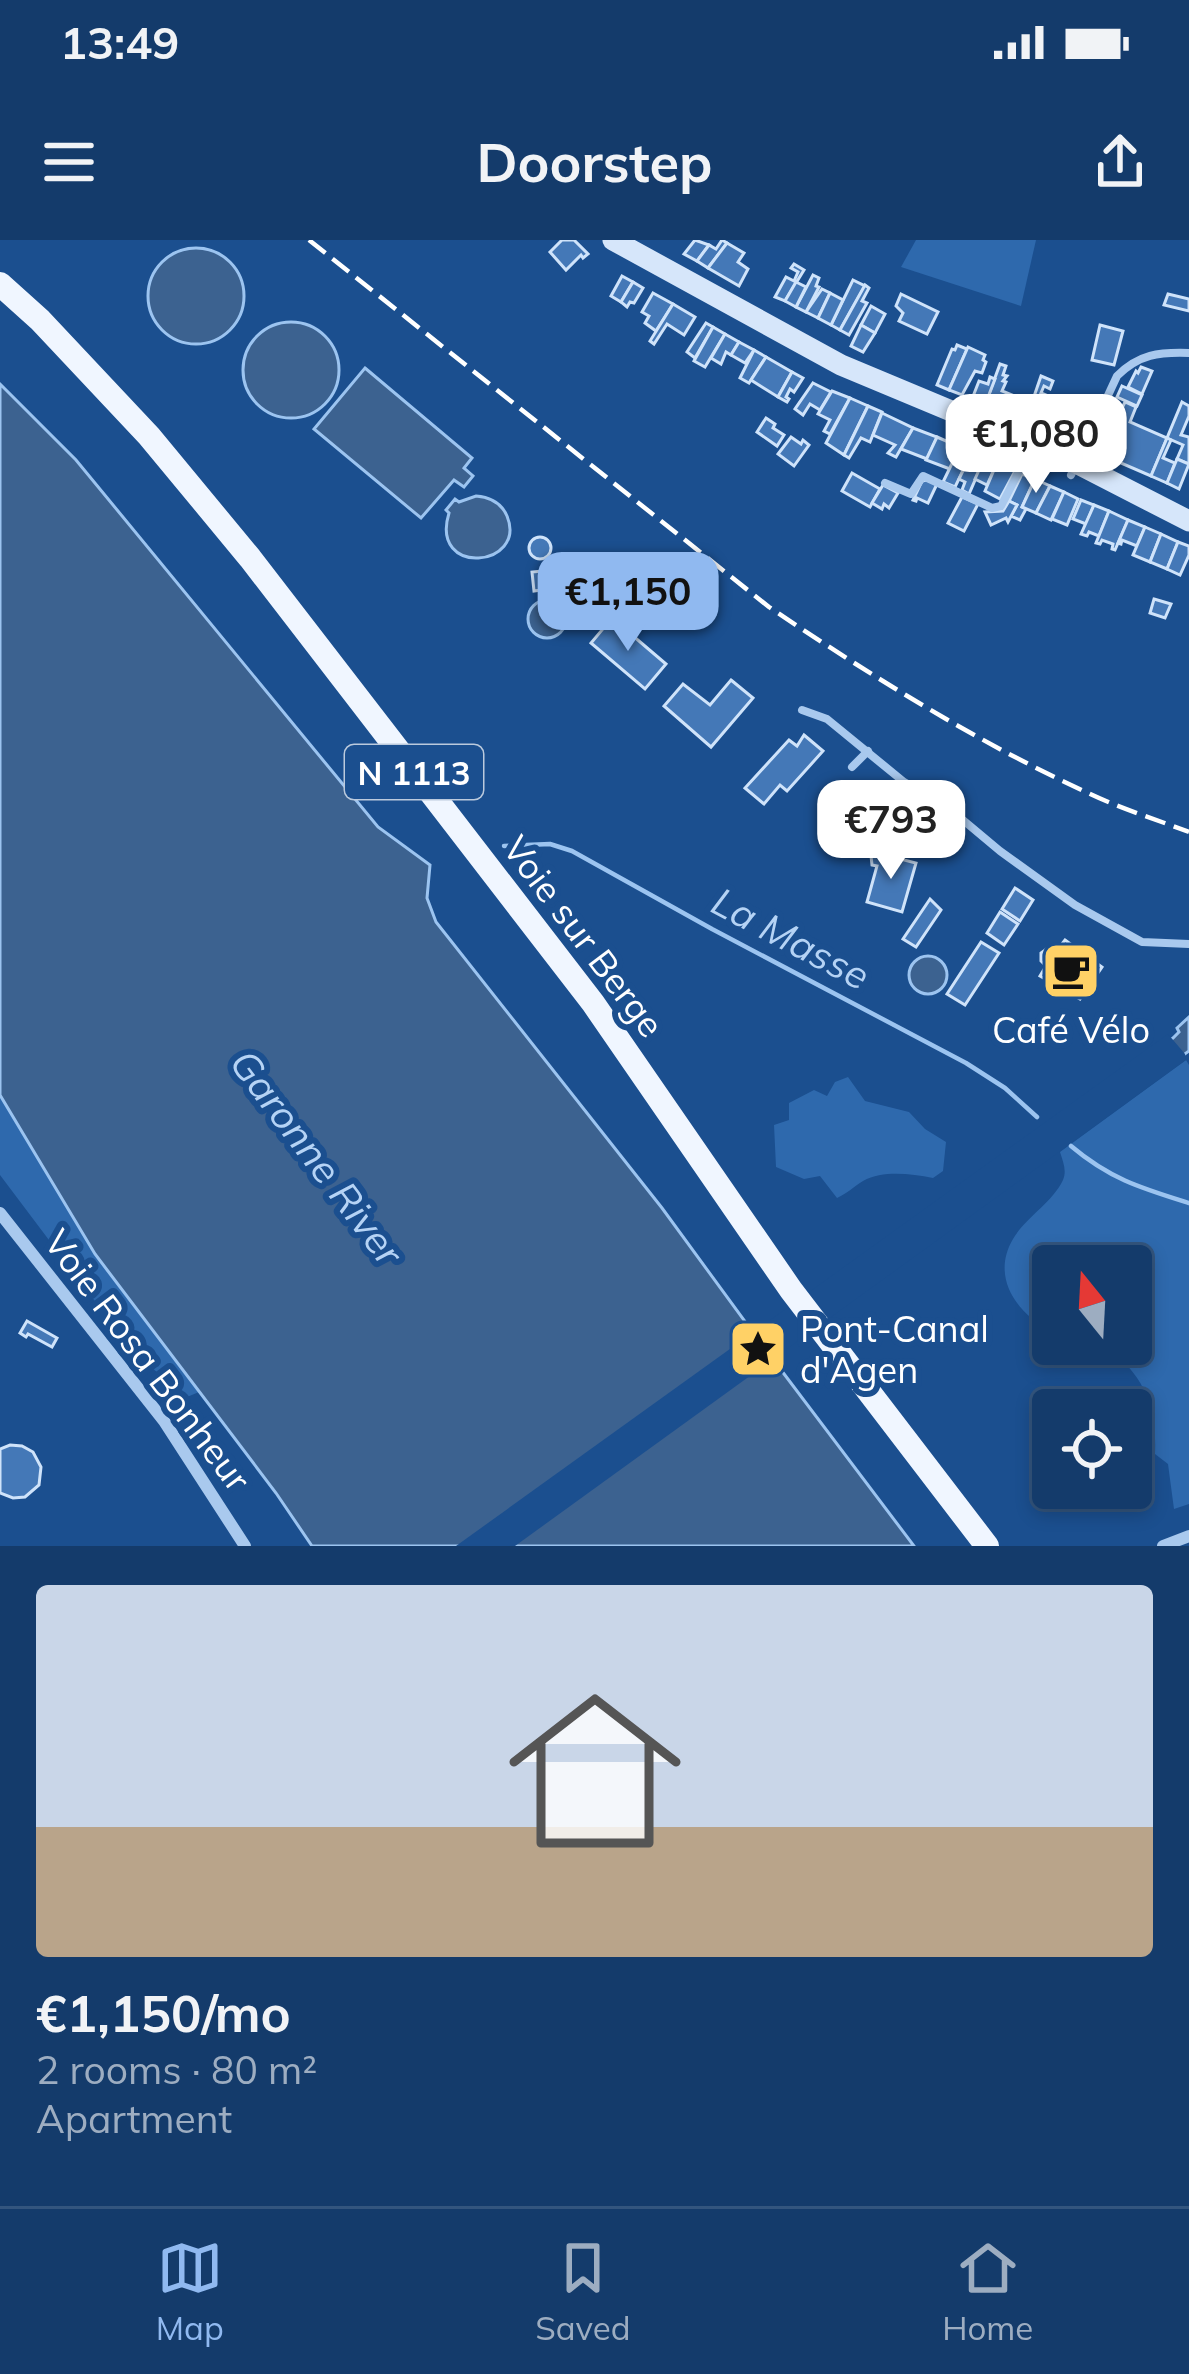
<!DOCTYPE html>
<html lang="en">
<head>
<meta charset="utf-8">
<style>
	body { margin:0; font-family:Mulish,sans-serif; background:#214673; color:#f1f3f6; height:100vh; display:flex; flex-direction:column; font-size:45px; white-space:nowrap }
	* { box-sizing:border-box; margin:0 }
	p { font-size:39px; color:#9dadc1 }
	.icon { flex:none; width:66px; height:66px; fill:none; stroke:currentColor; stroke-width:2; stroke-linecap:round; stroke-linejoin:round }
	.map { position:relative; height:1306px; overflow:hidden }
	.side { display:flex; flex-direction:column; background:#143b6b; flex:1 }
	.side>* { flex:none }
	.needle { width:78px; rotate:342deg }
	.fabs { position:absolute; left:1032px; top:1005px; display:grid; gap:24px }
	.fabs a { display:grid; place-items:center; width:120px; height:120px; border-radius:12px; background:#143b6b; box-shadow:0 6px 18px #0003,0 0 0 3px #33557e; font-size:60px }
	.price { position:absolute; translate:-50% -102px; padding:0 27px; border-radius:24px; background:#fff; color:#222; font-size:39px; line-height:78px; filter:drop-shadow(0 3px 6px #0008) }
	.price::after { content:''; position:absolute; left:50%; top:72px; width:36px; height:27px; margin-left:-18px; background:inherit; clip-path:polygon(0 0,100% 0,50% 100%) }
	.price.active { background:#90b9f0; color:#111 }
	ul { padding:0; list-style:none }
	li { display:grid; align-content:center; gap:24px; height:636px; padding:0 36px }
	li+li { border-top:3px solid #33557e }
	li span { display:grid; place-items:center; height:372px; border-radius:12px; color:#555 }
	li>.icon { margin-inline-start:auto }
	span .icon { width:216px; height:216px; fill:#fffc; stroke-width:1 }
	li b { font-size:51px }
	.status { display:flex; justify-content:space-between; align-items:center; height:84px; padding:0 60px; background:#143b6b; direction:ltr }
	.status svg { height:33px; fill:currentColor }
	header { display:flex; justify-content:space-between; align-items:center; height:156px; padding:0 36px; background:#143b6b; font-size:54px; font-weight:700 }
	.tab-bar { display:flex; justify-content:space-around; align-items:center; height:168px; border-top:3px solid #33557e; background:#143b6b; font-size:33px; color:#9dadc1 }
	.tab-bar a { display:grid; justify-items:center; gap:6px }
	.tab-bar .active { color:#90b9f0 }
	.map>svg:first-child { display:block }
	.green { fill:#2e69ad }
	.water { fill:#3c6290; stroke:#9cc4f0; stroke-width:3 }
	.pier { fill:#1b4f8f }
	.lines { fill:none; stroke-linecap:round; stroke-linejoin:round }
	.stream { stroke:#9cc4f0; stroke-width:4.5 }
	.building { fill:#4478b7; stroke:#cfe3fa; stroke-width:3 }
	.lane { stroke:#a9c9ee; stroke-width:8 }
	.street { stroke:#a9c9ee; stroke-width:12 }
	.secondary { stroke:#d6e6fa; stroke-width:21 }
	.primary { stroke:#f0f6ff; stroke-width:24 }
	.rail { stroke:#fff; stroke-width:4.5; stroke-dasharray:21 9; stroke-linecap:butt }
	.labels { text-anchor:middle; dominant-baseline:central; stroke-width:12; stroke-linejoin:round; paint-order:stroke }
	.shield { fill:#1b4f8f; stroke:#bbcadd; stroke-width:3 }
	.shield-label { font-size:33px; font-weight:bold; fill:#fff }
	.street-label { font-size:36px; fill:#fff; stroke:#1b4f8f }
	.poi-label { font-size:36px; fill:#fff; stroke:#1b4f8f }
	.water-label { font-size:39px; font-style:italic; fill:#b5d3f5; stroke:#1b4f8f }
</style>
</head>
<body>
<div class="status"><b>13:49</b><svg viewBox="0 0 49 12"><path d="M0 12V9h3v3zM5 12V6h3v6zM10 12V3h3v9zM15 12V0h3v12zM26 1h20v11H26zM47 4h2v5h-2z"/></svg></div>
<header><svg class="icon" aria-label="menu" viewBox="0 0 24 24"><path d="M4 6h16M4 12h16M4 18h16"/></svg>Doorstep<svg class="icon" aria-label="share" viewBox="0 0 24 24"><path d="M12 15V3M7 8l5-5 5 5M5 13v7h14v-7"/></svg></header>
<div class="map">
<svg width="1189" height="1306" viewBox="0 0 1189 1306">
	<rect width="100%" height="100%" fill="#1b4f8f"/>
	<g class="green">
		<polygon points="916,0 1036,0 1021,66 901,27"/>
		<path d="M1186 820 1189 825V1264L1174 1269 1168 1224 1155 1214C1157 1164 1144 1136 1104 1104H1131V1026H1053V1092C1018 1075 990 1038 1013 999 1026 977 1052 963 1063 940 1067 930 1063 922 1060 912Z"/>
		<path d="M848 837 865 861 909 872 925 889 946 902 943 931 933 938C910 934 884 930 863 941 853 947 848 953 837 958L820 936 804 939 776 927 774 885 789 880V863L814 850 827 856 835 842Z"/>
		<polygon points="0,855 95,1014 199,1152 187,1157 134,1113 0,935"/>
	</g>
	<g class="water">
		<circle cx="196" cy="56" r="48"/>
		<circle cx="291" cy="130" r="48"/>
		<polygon points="365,128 472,218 464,228 473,236 464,247 454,240 421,278 314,189"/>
		<polygon points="0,144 76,220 378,587 430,625 427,658 436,682 662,968 757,1098 1173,798 1179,792 1177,788 1189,777 1189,811 769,1114 914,1306 312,1306 276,1253 95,1014 0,855"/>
		<path d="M476 256C489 257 501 262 507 276 528 327 429 338 449 273L446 270 455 259 459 262Z"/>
		<circle cx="547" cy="379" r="19"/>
		<circle cx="928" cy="735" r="19"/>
	</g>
	<polygon class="pier" points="1168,794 1185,814 1186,820 515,1306 456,1306"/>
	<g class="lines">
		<g class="stream">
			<polyline points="504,606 550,604 572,611 712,689 966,823 1005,848 1037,877"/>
			<path d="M1071 906C1110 939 1141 948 1189 963"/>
		</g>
	</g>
	<g class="building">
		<polygon points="562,0 574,0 588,14 583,18 581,15 566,30 550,12"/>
		<polygon points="695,0 709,5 697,21 684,14"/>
		<polygon points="722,0 727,3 708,28 697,21 709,5 716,9"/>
		<polygon points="727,3 744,13 738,22 748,29 739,46 708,28"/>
		<polygon points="794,24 804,30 785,61 775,57 786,37 794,41 798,32 791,28"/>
		<polygon points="813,35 819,38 816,46 819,47 806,72 796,67"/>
		<polygon points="622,36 633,42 621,62 611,56"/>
		<polygon points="853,40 865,46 840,90 831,85"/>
		<polygon points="633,42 643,48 634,63 630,62 627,67 621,62"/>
		<polygon points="796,42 806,47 796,67 785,61"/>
		<polygon points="865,45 869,48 862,61 867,63 849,95 840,90"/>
		<polygon points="822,49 830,53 818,78 806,72"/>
		<polygon points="653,53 673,64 656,91 645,83 649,76 642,72"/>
		<polygon points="830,53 843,60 831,85 818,78"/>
		<polygon points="901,54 938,72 927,94 899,81 903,73 896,66"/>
		<polygon points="1168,54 1189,59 1189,71 1164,65"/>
		<polygon points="673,64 695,77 684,95 667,84 654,104 650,101"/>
		<polygon points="871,66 885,74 875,93 861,85"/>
		<polygon points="706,83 713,87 695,118 687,112"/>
		<polygon points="861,85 875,93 863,112 851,106"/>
		<polygon points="1100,85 1123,91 1114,125 1092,120"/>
		<polygon points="713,87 725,94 705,127 694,121"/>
		<polygon points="725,94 739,102 731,115 726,112 721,124 711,118"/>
		<polygon points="739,102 754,110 745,123 731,115"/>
		<polygon points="957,105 967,109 949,150 937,145 952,109 955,110"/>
		<polygon points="968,107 985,115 983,120 986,122 982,133 975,131 962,155 949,150"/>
		<polygon points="754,110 766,117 749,143 740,138"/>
		<polygon points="766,117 792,132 778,157 751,140"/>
		<polygon points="1000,124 1006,126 1003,135 1007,136 1003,141 1006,142 1002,151 1017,157 1014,163 1021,166 1016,179 985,165"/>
		<polygon points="1141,127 1152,131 1142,154 1128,147 1136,131 1138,133"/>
		<polygon points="792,132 803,138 794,152 790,149 786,157 789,159 787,162 778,157"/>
		<polygon points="1041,136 1053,141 1050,149 1044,146 1041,153 1058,160 1047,192 1025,183"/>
		<polygon points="990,137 995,139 985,165 972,159 979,141 988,144"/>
		<polygon points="813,143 831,152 820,170 810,164 803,175 795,169"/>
		<polygon points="1122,146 1142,155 1137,166 1117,157"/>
		<polygon points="832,151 850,158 830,194 824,191 830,180 818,174"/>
		<polygon points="850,158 868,166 844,215 826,203"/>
		<polygon points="1069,158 1073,159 1067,177 1084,184 1092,165 1097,166 1078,206 1056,196"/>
		<polygon points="1125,162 1136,167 1130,182 1167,198 1151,236 1100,214"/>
		<polygon points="1182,162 1189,166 1189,176 1181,195 1189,197 1189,224 1177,219 1183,205 1167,198"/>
		<polygon points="868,166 882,172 870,202 861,198 849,218 844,215"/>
		<polygon points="882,173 913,188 896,217 888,213 895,205 873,195"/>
		<polygon points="766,178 775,184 773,188 784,195 777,206 757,192"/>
		<polygon points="1101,179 1114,185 1101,212 1089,207"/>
		<polygon points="913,188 937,197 927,219 901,209"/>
		<polygon points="791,197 801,204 803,200 809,205 794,226 778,214"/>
		<polygon points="937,197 960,207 950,229 926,220"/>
		<polygon points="1167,198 1171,200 1163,218 1175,223 1167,243 1151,236"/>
		<polygon points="960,207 972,212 955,247 943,242"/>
		<polygon points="972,212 985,217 969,254 962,250 965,242 959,239"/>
		<polygon points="985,217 997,223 987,245 975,239"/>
		<polygon points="1177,219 1189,224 1179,249 1167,243"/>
		<polygon points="997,223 1015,231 1000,259 985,251"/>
		<polygon points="852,233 880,249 870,267 842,251"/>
		<polygon points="1022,234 1035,239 1022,267 1026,269 1020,280 1011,276 1017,265 1009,261"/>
		<polygon points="1035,239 1050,246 1036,273 1022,267"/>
		<polygon points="927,240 937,244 928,263 917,258 916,261 913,260 922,241"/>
		<polygon points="883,245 898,253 889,268 884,264 882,269 872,263"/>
		<polygon points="1050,246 1064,252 1051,280 1036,273"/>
		<polygon points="1064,252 1078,259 1067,285 1052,279"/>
		<polygon points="962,257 978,264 964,291 948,283"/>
		<polygon points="1081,260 1094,265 1086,284 1073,279"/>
		<polygon points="1009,261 1017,265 1008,282 1006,278 991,285 985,272 1003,271"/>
		<polygon points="1094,265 1109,271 1099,296 1089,292 1087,296 1081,294"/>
		<polygon points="1109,271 1128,280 1115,310 1112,309 1113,304 1102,300 1100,304 1096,303"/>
		<polygon points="1128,280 1145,287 1137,306 1122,300 1121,304 1118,303"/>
		<polygon points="1145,287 1161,294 1150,322 1133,315"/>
		<polygon points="1161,294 1178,302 1167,329 1150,322"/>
		<circle cx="540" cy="308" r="11"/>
		<polygon points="1178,302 1189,306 1189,315 1180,335 1167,329"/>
		<polygon points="554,330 556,348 534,351 532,332"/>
		<polygon points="1154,359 1171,364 1165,378 1150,373"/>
		<polygon points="612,378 666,424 645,449 591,403"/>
		<polygon points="731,440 753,458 711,507 664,466 683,444 710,465"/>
		<polygon points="804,495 823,511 787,551 780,545 764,564 745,548 789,500 797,506"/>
		<polygon points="881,614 916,623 902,672 867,662 877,626 872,625 871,616"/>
		<polygon points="1015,648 1033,660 1020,681 1002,669"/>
		<polygon points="930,659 941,670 916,707 903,699"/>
		<polygon points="1000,672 1018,684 1004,705 987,693"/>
		<polygon points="1065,700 1102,727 1080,759 1040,736 1046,726 1041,721 1041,713 1048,708 1058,709"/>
		<polygon points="981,702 999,713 965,765 947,754"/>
		<polygon points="27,1081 57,1098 52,1107 28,1094 26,1097 20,1093"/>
		<polygon points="10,1205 22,1206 33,1212 41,1227 39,1245 25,1257 13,1258 0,1253 0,1209"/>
	</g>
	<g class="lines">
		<g class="lane">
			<path d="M1071 235 1117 136C1139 114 1159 112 1189 113"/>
			<polyline points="885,243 911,254 923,236 992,268 1001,266 1027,216"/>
			<polyline points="802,470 827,479 904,542 945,565 1000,611 1075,665 1142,702 1189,704"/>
			<polyline points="852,527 868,511"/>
		</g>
		<g class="street">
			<polyline points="0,973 164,1181 245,1306"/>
			<polyline points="1163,1306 1189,1296"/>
		</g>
		<polyline class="secondary" points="613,0 841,125 1076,223 1189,281"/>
		<polyline class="primary" points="0,44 40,80 149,196 250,318 593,763 791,1050 987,1306"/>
		<path class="rail" d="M309 0 769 367C870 435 975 501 1086 552 1119 568 1155 579 1189 592"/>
	</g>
	<defs>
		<symbol id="cafe-square" viewBox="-11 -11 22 22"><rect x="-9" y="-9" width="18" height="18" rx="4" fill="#ffd166" stroke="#1b4f8f"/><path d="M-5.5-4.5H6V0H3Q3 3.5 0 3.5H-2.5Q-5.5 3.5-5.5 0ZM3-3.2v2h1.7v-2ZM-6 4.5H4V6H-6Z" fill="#111"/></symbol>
		<symbol id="sight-square" viewBox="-11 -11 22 22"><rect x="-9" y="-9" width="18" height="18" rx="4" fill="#ffd166" stroke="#1b4f8f"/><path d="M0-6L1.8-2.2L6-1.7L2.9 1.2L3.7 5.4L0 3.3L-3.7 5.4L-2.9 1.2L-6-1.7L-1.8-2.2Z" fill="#111"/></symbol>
	</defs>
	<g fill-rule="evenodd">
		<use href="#cafe-square" x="1038" y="698" width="66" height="66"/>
		<use href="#sight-square" x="725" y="1076" width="66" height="66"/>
	</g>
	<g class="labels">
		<rect class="shield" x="345" y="505" width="138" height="54" rx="9"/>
		<g class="shield-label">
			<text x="414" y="532">N 1113</text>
		</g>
		<g class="street-label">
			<text transform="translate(584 696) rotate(53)">Voie sur Berge</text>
			<text transform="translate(148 1120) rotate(53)">Voie Rosa Bonheur</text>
		</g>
		<g class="poi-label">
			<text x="1071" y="789">Café Vélo</text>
			<text x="800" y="1088" text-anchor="start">Pont-Canal<tspan x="800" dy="41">d'Agen</tspan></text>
		</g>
		<g class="water-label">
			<text transform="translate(791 698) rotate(28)">La Masse</text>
			<text transform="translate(317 917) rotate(53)">Garonne River</text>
		</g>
	</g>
</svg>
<div class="fabs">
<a><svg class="needle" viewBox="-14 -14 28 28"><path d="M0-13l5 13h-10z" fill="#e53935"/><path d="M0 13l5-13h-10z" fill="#9dadc1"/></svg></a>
<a><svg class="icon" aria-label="locate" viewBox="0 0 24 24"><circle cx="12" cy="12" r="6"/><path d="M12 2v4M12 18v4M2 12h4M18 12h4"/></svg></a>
</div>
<b class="price" style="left:1036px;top:256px">€1,080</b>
<b class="price active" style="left:628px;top:414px">€1,150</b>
<b class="price" style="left:891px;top:642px">€793</b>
</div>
<section class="side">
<ul>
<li><span style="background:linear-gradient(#c9d6e8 65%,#b9a48a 0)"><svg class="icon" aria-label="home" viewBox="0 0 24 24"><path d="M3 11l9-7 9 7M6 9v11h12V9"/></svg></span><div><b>€1,150/mo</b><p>2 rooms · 80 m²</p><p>Apartment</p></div></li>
</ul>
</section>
<nav class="tab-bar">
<a class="active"><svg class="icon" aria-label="map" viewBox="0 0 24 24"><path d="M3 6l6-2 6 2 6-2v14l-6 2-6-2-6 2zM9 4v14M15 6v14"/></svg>Map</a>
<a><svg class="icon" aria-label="saved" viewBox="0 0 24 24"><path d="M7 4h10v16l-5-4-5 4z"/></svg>Saved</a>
<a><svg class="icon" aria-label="home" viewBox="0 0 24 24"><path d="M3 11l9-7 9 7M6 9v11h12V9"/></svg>Home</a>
</nav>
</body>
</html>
